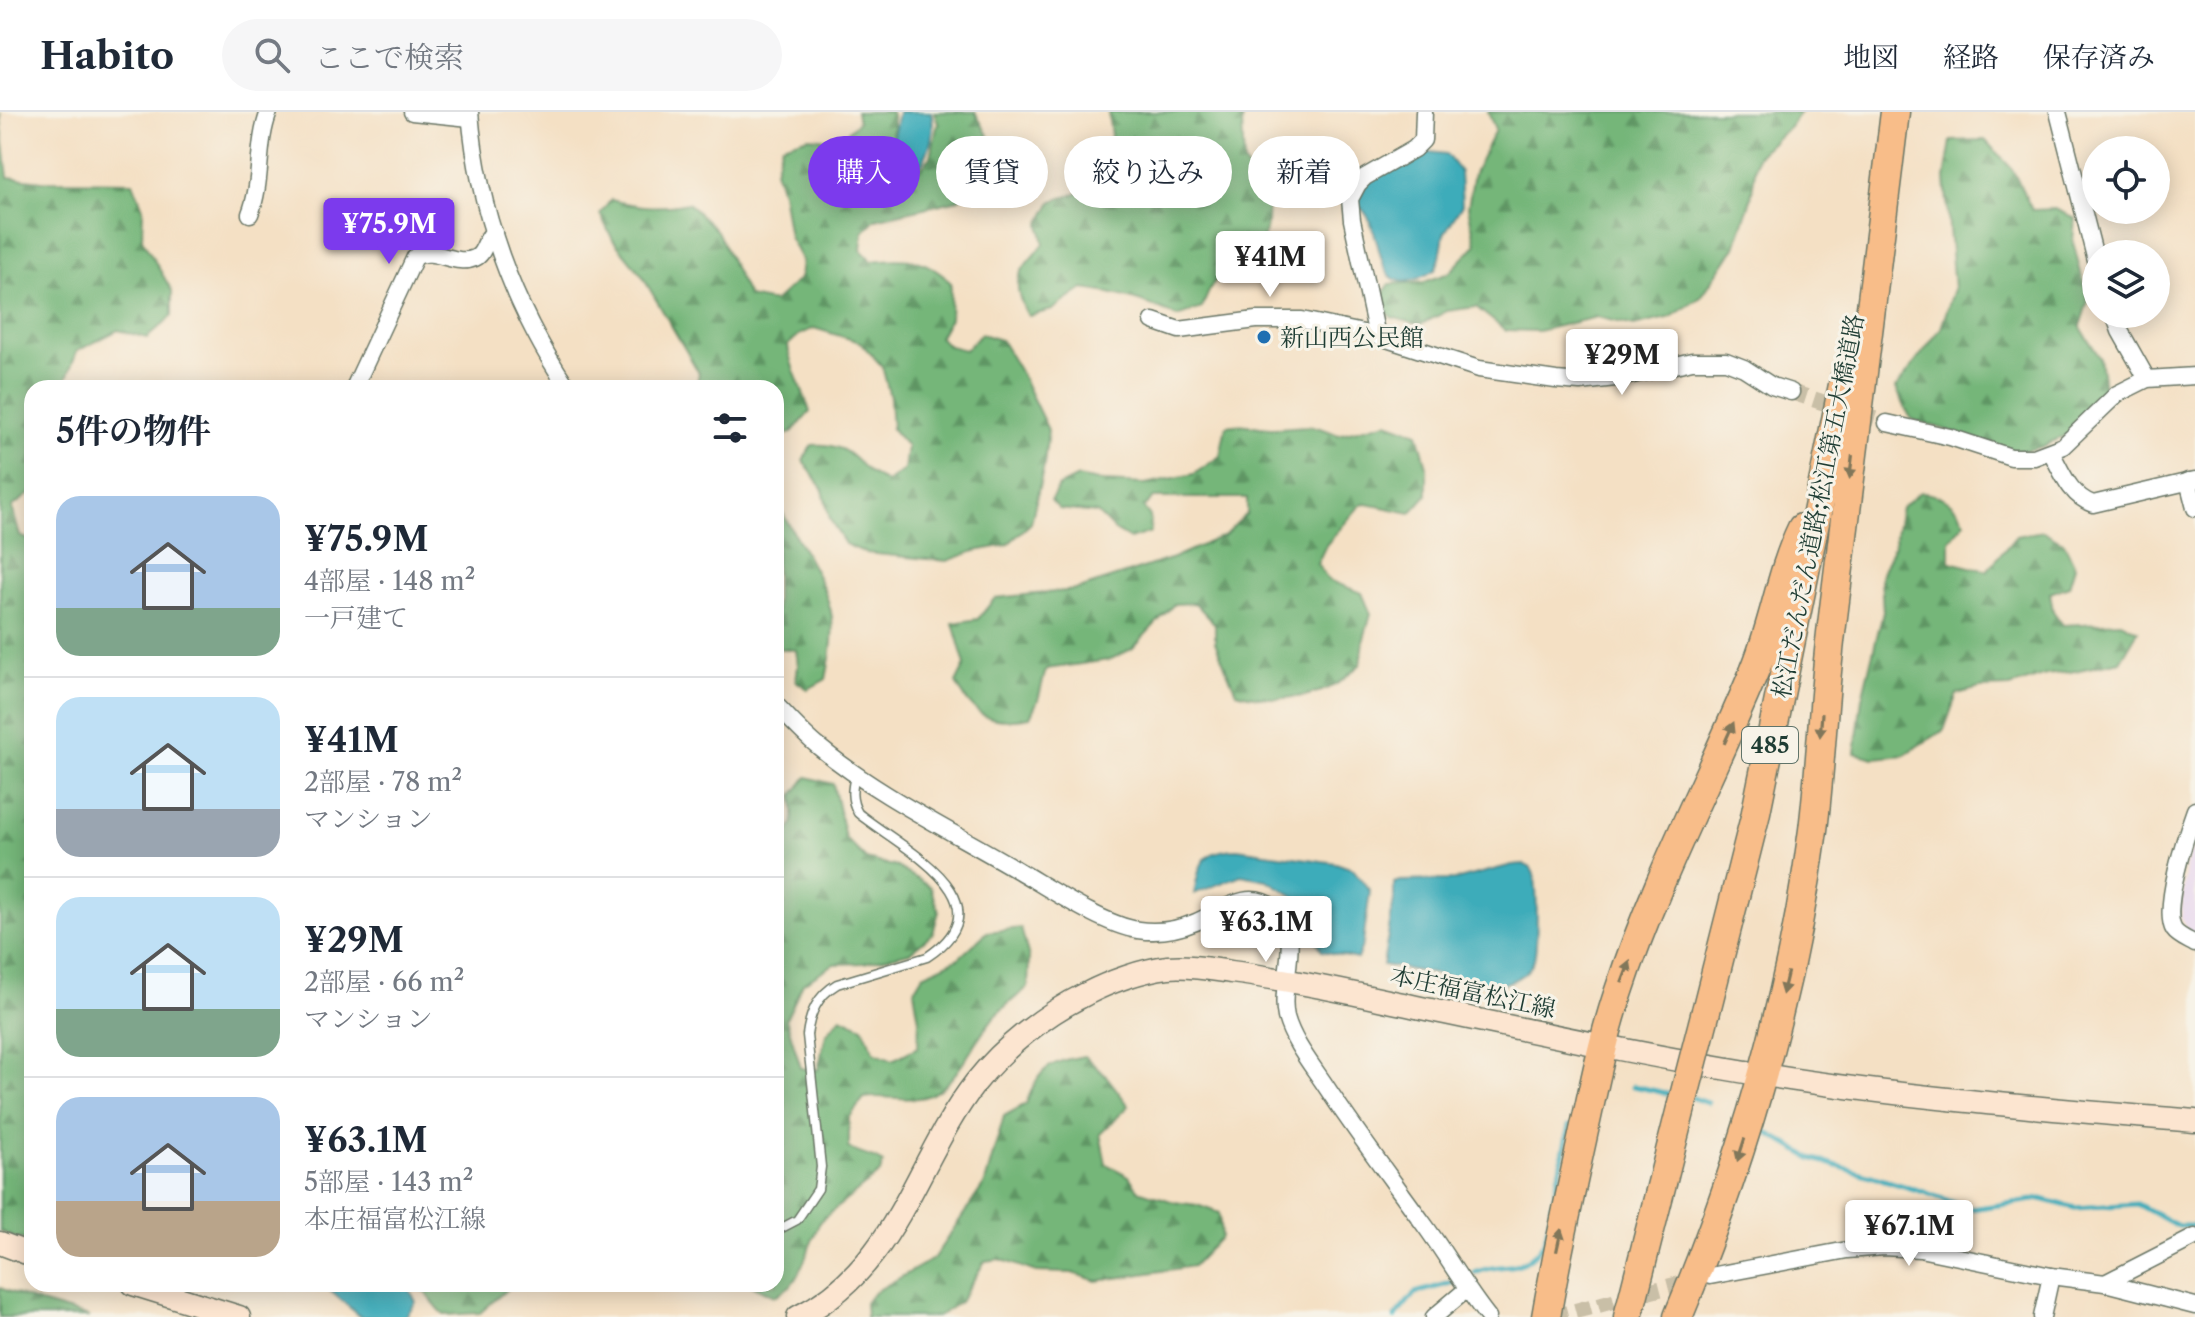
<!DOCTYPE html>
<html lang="ja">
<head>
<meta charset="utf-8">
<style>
	body { margin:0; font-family:"Libre Caslon Text","Noto Serif JP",serif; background:#f6f6f7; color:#1f2937; height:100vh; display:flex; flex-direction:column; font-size:30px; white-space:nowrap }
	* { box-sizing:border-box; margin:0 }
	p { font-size:26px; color:#747a83 }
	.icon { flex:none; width:44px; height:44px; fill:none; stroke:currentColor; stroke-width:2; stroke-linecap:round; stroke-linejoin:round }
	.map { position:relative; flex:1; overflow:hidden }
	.details { position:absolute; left:24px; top:268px; width:760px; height:912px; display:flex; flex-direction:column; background:#fff; border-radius:24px; box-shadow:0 4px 20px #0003 }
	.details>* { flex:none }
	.guide { position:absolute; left:808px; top:24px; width:760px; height:72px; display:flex; gap:16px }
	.buttons { position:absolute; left:2082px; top:24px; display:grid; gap:16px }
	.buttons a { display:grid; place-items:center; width:88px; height:88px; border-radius:50%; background:#fff; box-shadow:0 4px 20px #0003; font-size:40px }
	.price { position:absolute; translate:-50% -68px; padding:0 18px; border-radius:8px; background:#fff; color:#222; font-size:26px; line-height:52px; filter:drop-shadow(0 2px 4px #0008) }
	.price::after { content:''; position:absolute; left:50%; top:48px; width:24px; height:18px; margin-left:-12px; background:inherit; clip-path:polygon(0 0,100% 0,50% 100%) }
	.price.active { background:#7c3aed; color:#fff }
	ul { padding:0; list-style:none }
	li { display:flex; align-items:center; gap:24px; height:200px; padding:0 32px }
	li+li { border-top:2px solid #e0e1e3 }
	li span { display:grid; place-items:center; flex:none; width:224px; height:160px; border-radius:24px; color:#555 }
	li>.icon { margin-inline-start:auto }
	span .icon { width:96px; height:96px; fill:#fffc; stroke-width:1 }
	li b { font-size:34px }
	h2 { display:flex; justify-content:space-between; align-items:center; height:96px; padding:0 32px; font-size:34px }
	.tag { padding:0 28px; border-radius:36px; background:#fff; box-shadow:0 4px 20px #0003; font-size:28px; line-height:72px }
	.tag.active { background:#7c3aed; color:#fff }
	header { display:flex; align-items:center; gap:48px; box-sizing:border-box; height:112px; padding:0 40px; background:#fff; border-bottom:2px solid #e0e1e3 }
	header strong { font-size:38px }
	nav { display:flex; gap:44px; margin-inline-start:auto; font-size:28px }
	.search { width:560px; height:72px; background:#f6f6f7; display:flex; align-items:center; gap:20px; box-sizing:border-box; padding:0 28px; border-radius:44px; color:#747a83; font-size:30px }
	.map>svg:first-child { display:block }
	.built { fill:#e5d3f1 }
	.forest { fill:url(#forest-firs); stroke:#4a7a56; stroke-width:2 }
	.water { fill:#3dacba; stroke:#2e7477; stroke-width:2 }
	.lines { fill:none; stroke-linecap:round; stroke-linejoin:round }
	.stream { stroke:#3dacba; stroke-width:5 }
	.street-tunnel { stroke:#c9bfa7; stroke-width:16; stroke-dasharray:16 8; stroke-linecap:butt }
	.lane-casing { stroke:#6a7666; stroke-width:11 }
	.street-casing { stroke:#6a7666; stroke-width:19 }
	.secondary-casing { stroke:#6a7666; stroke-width:25 }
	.highway-casing { stroke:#6a7666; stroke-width:31 }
	.lane { stroke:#fff; stroke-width:8 }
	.street { stroke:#fff; stroke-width:16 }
	.secondary { stroke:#fce5d0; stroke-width:22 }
	.highway { stroke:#f8bd89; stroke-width:28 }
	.highway-bridge-casing { stroke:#6a7666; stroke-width:31; stroke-linecap:butt }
	.highway-bridge { stroke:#f8bd89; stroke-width:28 }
	.oneway { fill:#81775a }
	.poi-dot { fill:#1f6fb2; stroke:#f7f3e8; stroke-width:3 }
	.labels { text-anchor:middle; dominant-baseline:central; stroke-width:6; stroke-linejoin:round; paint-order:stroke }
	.shield { fill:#f7f3e8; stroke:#60746a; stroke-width:2 }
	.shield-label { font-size:22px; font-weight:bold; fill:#1f3d34 }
	.poi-label { font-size:24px; fill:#1f3d34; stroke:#f7f3e8; text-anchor:start }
	.street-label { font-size:24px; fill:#1f3d34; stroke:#f7f3e8 }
</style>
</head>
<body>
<header>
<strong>Habito</strong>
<div class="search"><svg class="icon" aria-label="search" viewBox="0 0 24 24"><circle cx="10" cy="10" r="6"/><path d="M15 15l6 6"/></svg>ここで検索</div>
<nav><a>地図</a><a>経路</a><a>保存済み</a></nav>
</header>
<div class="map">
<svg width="2195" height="1205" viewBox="0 0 2195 1205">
	<defs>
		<pattern id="forest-firs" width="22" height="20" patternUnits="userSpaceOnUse" patternTransform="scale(2)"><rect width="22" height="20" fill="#74b679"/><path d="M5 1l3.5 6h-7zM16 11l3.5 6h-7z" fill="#5f9564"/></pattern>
	</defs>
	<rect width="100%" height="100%" fill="#f7f3e8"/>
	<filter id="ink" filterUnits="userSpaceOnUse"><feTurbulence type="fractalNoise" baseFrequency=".0125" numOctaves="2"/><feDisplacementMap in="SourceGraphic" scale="16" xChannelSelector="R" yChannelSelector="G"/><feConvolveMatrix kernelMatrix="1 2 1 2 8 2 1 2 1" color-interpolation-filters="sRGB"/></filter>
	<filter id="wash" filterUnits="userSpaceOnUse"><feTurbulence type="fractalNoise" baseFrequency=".006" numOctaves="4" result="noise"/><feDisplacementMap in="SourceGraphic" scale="32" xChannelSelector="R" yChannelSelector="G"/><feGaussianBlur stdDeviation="1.8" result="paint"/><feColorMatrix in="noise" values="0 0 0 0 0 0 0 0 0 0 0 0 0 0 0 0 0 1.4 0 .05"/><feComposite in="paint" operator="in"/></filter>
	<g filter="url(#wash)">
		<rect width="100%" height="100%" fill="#f4e0c4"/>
		<polygon class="built" points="2195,729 2195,825 2189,821 2181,807 2186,753"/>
		<g class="forest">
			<polygon points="0,0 8,65 42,69 133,70 143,96 142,127 172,179 172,204 147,226 118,218 77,239 63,276 32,276 32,380 12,395 20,424 32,429 32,1129 14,1126 0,1119"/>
			<path d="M856 0H891C896 14 890 34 891 50L902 60H918L931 45 938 10 934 0H975L993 32 979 77 954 89 875 107 863 120 861 138 872 149C906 145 926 145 951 171L950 206 939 225 949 234 965 238 981 222 1001 228 1019 258 1048 318 1044 353 1031 411 1007 433 975 439 947 449 866 441 845 432 830 407 823 378 803 348 812 333C857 330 854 358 887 370L904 358 907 334 892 317 890 285 882 254 860 230 814 216 799 223 788 233C790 257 803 277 810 300L791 321 776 325V276H696L699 261 641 162 613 128 600 102 611 88C638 95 660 97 688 91L717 119 748 185 774 190 800 166 802 149 789 125 782 80 775 58 782 33 809 25 839 28 858 10Z"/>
			<path d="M1108 0H1245L1242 10 1244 52 1268 78 1267 113 1254 154C1220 152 1213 168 1202 196L1177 205C1146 189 1117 181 1083 177L1052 198 1028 204C1008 169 1019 159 1044 132L1040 112 1052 89 1078 81 1105 62 1111 23Z"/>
			<polygon points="1488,0 1800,0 1789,15 1757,44 1751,87 1735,135 1701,185 1671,205 1634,214 1597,205 1538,219 1505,218 1476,195 1447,199 1420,213 1391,205 1378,188 1390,172 1424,170 1449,161 1476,133 1468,95 1474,61 1495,18"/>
			<polygon points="1985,28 2012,57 2032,98 2055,97 2075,106 2073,129 2088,189 2080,214 2100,246 2104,276 2085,305 2068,322 2041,335 2017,340 1911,307 1896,276 1941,216 1954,177 1945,66 1951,29"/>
			<path d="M1387 310 1418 321 1427 355V383L1411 401 1362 391 1326 433 1317 452 1328 468 1362 481 1371 502 1363 530 1360 553C1352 559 1344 568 1335 573 1304 589 1269 589 1236 580L1215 530V512L1195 491 1174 492 1132 537 1109 548 1046 557 1038 588 1030 605C990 612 976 607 956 571L965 553 953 511 978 507 995 486 1076 478 1173 446 1225 423 1247 401V386H1154L1143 395 1150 404 1151 420 1130 427 1113 417 1097 401 1059 397 1051 388 1058 375 1078 365 1103 370 1145 372 1194 362 1220 344 1226 314C1248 310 1250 315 1270 316 1299 317 1308 308 1338 323Z"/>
			<path d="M1920 380C1944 384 1953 388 1965 410L1950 428V450L1987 459 2016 424 2043 419 2064 431 2075 454 2069 474 2050 481 2053 499 2063 513 2121 510 2138 519 2120 549 2070 560 2046 563 2010 575 1980 576 1957 582 1944 618 1904 643 1874 646 1855 641 1862 586 1883 500 1881 464 1894 433 1901 396Z"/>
			<path d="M776 388C791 421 828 471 832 506 834 527 830 547 826 567L808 577 796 569 798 554 796 538 776 536Z"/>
			<path d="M807 665 833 672 845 726 866 747 897 755 930 775 939 799 933 821 910 840 864 851 834 852 803 871 786 907 801 956 818 958 826 922 841 905 863 915 874 940 893 948 918 935 919 908 914 878 923 863 959 846 987 820 1021 816 1029 846 1028 875C1016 886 1001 896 991 909 974 930 958 969 932 982 912 992 886 982 864 986L849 1006V1036C862 1044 871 1043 883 1051L880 1061 820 1109 799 1162 790 1174 775 1184 749 1172H776V732C797 716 795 708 793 683Z"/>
			<path d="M1084 944 1107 965 1129 994 1100 1022 1106 1052 1129 1064 1138 1078 1174 1090 1197 1093 1219 1101 1221 1125 1193 1154 1097 1169 1072 1161 1036 1160 1000 1147 985 1149 960 1190 937 1205H866L865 1191 873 1181 933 1147 985 1071 1004 1004 1026 992C1040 956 1046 951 1084 944Z"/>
			<polygon points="410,1172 507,1172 507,1177 480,1201 444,1203 422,1177"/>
			<polygon points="0,1176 37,1190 89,1205 0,1205"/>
		</g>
		<g class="water">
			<path d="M898 0H931C936 16 930 41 920 54L901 55C888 42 895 17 898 0Z"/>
			<path d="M1421 39 1446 42 1460 60 1462 93 1444 122 1440 146 1435 158C1369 198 1388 123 1362 97H1355L1363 73Z"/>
			<path d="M1237 737 1336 751 1353 757 1370 779 1363 831 1357 847 1322 839 1295 785 1267 768 1241 763 1194 782C1200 750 1202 738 1237 737Z"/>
			<path d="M1523 752C1529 755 1530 754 1533 760 1538 769 1538 839 1533 850 1528 863 1510 871 1497 873L1383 853 1394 788V771L1400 769 1455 768 1512 753Z"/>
			<polygon points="322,1172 407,1172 416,1190 405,1205 361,1205"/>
		</g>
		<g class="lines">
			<g class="stream">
				<polyline points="1633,974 1675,983"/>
				<polyline points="1693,986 1708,991"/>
				<polyline points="1763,1018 1811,1046 1924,1080 1971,1097 2041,1087 2075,1096 2137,1092 2178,1114 2195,1114"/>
				<path d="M1475 1161C1506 1147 1521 1166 1545 1129L1569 1014"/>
				<polyline points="1395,1205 1415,1181 1455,1170"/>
			</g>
		</g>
	</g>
	<g filter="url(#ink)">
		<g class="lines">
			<g class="street-tunnel">
				<polyline points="1791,280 1887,311"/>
				<polyline points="1552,1205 1694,1168"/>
			</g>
			<defs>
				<path id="lane" d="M776 1119 797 1108 818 1077 821 1055 807 923C810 901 817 884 837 872L927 845C1013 788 899 735 858 701 850 687 852 677 855 663"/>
				<g id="street">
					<polyline points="412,0 470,6"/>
					<path d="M470 0C478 99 513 194 568 276"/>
					<polyline points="1424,0 1423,28 1414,37 1365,65 1358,72 1350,87 1352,108 1377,224 1479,257 1556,268 1580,270 1624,265 1692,249 1726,249 1744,256 1772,274 1791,280"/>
					<polyline points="2058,0 2096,149"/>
					<path d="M250 102C263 69 256 33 269 0"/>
					<polyline points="2114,202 2120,219 2147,267"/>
					<polyline points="1153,209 1179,218 1256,208 1302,208 1377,224"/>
					<path d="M354 276 415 145C434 134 455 155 475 146 486 141 484 126 494 120"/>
					<polyline points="1887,311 1950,325 2011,345 2034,345 2063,334 2117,282 2147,267 2195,264"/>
					<path d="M2051 340C2062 360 2070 384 2093 392L2195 368"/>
					<polyline points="2188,369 2195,396"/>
					<path d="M776 593C790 607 804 623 819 635 880 685 952 719 1019 759 1050 777 1104 813 1138 818 1158 821 1177 818 1196 810 1222 799 1247 776 1274 796 1306 819 1278 872 1286 905 1293 930 1311 952 1325 973 1356 1020 1390 1065 1423 1111 1446 1142 1464 1175 1488 1205"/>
					<path d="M2195 698C2187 720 2161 798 2174 818 2178 824 2188 828 2195 832"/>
					<polyline points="1710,1164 1847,1138 1883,1135 1920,1137 2051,1164 2105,1171 2195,1194"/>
					<polyline points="2105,1171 2195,1125"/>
					<polyline points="1434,1205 1466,1178"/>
					<polyline points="2042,1205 2051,1164"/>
				</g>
				<g id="secondary">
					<polyline points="0,1131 32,1143"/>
					<polyline points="133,1172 239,1205"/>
					<path d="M798 1205C899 1154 913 1051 976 970 1004 935 1045 902 1086 882 1109 870 1142 858 1168 855 1189 853 1210 857 1231 860 1286 867 1339 878 1393 890 1517 916 1640 943 1764 963 1907 986 2051 997 2195 1009"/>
				</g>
				<g id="highway">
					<polyline points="1706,899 1755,705 1844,268"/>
					<path d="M1546 1205C1557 1141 1571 1078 1585 1014 1595 969 1604 923 1619 879 1655 769 1710 666 1754 560 1774 513 1780 461 1802 416"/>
					<polyline points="1628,1205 1681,996"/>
					<path d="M1678 1205C1743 1049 1791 886 1813 718 1821 653 1823 587 1831 521 1852 348 1874 174 1895 0"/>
				</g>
			</defs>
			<use href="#lane" class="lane-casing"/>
			<use href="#street" class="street-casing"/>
			<use href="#secondary" class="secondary-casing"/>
			<use href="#highway" class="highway-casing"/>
			<use href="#lane" class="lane"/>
			<use href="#street" class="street"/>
			<use href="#secondary" class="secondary"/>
			<use href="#highway" class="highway"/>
			<defs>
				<polyline id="highway-bridge" points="1681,996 1706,899"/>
			</defs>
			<use href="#highway-bridge" class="highway-bridge-casing"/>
			<use href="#highway-bridge" class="highway-bridge"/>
		</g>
		<defs><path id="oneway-solid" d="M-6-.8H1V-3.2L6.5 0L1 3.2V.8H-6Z" transform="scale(2)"/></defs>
		<g class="oneway">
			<use href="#oneway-solid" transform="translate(1851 355) rotate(97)"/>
			<use href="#oneway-solid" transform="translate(1821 613) rotate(95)"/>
			<use href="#oneway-solid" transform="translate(1729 621) rotate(-66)"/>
			<use href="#oneway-solid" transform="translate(1626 860) rotate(-69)"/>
			<use href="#oneway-solid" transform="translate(1785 871) rotate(103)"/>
			<use href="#oneway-solid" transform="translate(1741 1038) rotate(108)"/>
			<use href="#oneway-solid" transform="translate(1559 1128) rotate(-78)"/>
		</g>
	</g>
	<circle class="poi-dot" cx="1264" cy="225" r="8"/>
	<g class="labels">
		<rect class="shield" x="1742" y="615" width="56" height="36" rx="6"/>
		<g class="shield-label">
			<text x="1770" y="633">485</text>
		</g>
		<g class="poi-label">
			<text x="1280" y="225">新山西公民館</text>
		</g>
		<g class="street-label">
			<text transform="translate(1818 394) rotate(-79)">松江だんだん道路;松江第五大橋道路</text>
			<text transform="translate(1473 880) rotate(12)">本庄福富松江線</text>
		</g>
	</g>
</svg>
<div class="buttons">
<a><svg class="icon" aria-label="locate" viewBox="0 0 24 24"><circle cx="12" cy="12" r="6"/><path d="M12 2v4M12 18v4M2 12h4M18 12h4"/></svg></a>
<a><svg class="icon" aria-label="layers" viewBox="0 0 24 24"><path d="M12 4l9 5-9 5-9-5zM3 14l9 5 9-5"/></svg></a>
</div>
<b class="price active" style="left:389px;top:154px">¥75.9M</b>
<b class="price" style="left:1270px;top:187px">¥41M</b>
<b class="price" style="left:1622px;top:285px">¥29M</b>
<b class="price" style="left:1266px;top:852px">¥63.1M</b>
<b class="price" style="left:1909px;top:1156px">¥67.1M</b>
<div class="guide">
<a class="tag active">購入</a>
<a class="tag">賃貸</a>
<a class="tag">絞り込み</a>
<a class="tag">新着</a>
</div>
<section class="details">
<h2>5件の物件<svg class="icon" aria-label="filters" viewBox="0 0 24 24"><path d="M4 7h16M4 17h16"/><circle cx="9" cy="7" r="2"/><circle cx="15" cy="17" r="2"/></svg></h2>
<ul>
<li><span style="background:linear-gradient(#a9c7e8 70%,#7fa58c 0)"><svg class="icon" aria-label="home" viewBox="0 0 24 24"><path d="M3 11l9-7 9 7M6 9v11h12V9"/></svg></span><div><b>¥75.9M</b><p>4部屋 · 148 m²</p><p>一戸建て</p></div></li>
<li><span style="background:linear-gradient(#bfe0f5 70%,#9aa5b1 0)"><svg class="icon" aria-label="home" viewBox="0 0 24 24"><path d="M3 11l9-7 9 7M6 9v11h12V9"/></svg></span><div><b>¥41M</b><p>2部屋 · 78 m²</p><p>マンション</p></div></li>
<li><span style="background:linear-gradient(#bfe0f5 70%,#7fa58c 0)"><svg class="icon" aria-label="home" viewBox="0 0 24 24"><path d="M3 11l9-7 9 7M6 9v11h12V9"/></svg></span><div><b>¥29M</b><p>2部屋 · 66 m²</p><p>マンション</p></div></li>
<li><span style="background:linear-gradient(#a9c7e8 65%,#b9a48a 0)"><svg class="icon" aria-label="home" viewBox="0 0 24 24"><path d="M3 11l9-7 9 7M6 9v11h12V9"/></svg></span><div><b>¥63.1M</b><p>5部屋 · 143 m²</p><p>本庄福富松江線</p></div></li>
</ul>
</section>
</div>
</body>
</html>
